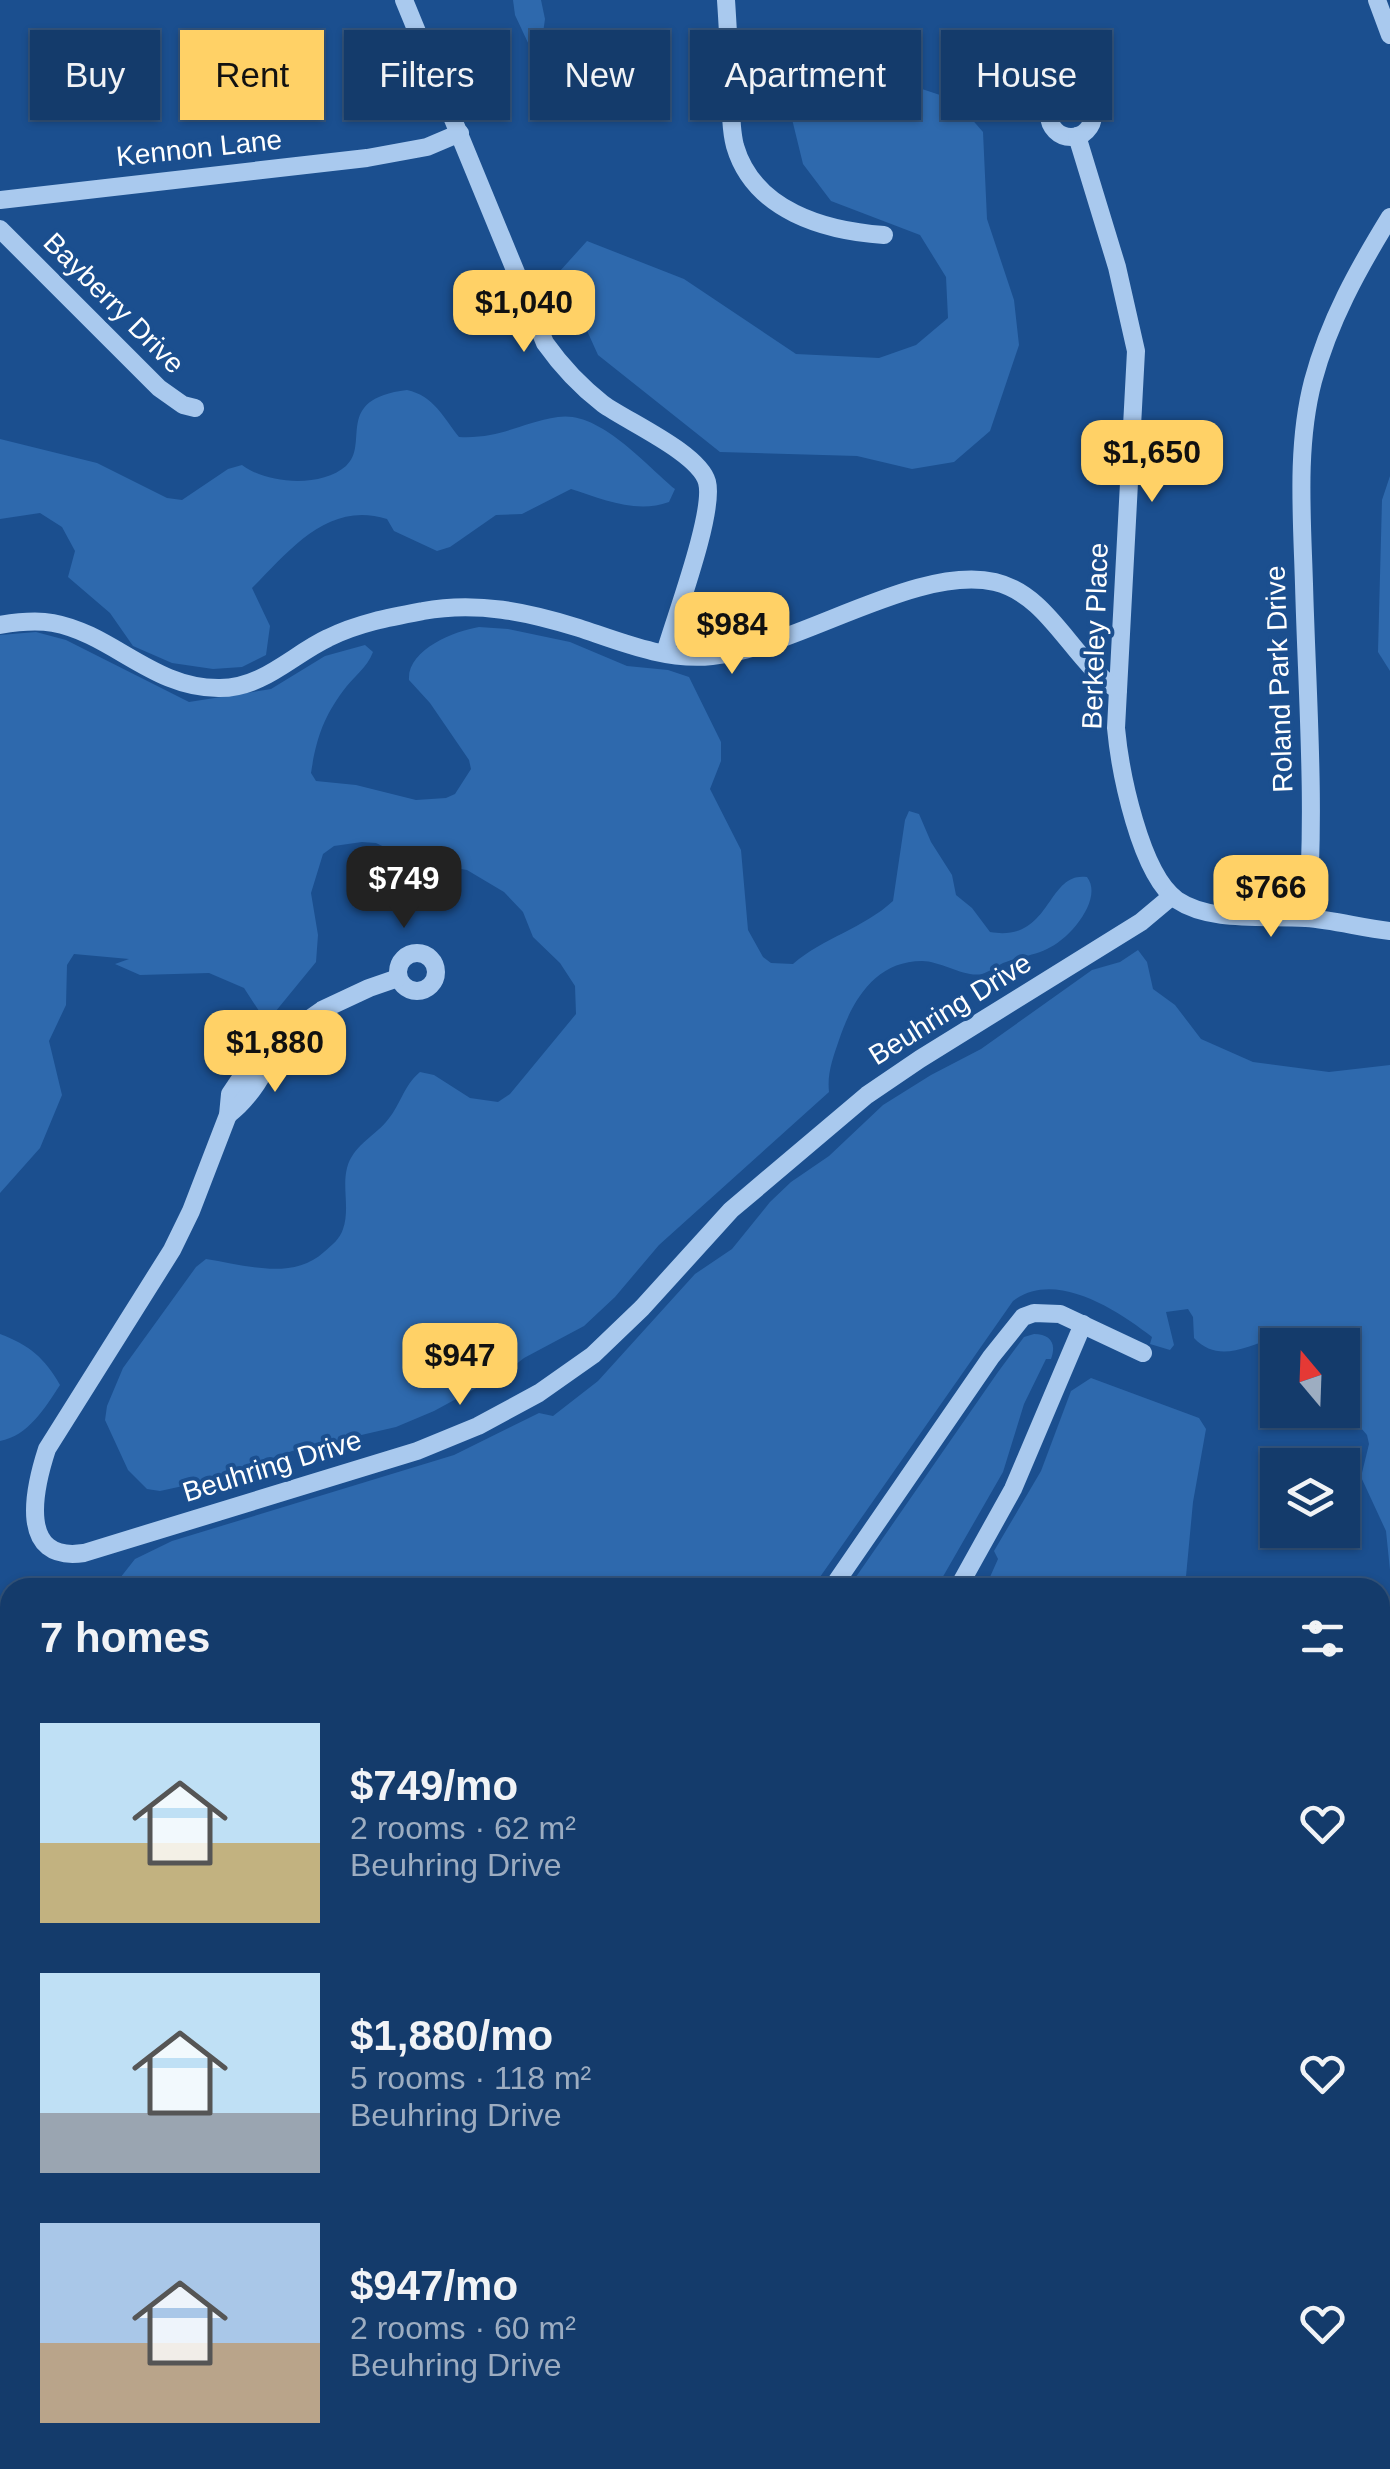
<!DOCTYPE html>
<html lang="en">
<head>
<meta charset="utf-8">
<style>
	body { margin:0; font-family:Arial,sans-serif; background:#1d4271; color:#f1f3f6; height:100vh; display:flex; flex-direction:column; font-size:38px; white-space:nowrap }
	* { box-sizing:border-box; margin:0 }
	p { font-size:32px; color:#9dadc1 }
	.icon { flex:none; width:55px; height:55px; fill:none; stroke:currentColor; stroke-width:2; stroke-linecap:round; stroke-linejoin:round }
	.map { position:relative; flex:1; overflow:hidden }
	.details { position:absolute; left:0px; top:1578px; width:1390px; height:892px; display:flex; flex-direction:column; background:#143b6b; border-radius:30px 30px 0 0; box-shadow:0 2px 8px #0004,0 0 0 2px #33557e }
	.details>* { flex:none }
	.hud { position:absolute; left:30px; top:30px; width:1330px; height:90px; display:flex; gap:20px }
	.needle { width:65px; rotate:341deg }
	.controls { position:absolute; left:1260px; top:1328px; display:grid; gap:20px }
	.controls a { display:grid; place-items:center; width:100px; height:100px; border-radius:0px; background:#143b6b; box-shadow:0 2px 8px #0004,0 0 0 2px #33557e; font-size:50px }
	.price { position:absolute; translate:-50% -85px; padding:0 22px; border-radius:20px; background:#ffd166; color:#111; font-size:32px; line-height:65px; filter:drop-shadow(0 2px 5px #0008) }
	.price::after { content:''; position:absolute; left:50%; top:60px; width:30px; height:22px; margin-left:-15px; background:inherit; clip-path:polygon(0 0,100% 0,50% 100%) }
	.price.current { background:#222; color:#fff }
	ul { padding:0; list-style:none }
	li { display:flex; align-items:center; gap:30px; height:250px; padding:0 40px }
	li span { display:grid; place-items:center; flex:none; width:280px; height:200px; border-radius:0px; color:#555 }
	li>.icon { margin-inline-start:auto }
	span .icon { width:120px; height:120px; fill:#fffc; stroke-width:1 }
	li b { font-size:42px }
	h2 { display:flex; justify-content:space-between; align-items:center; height:120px; padding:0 40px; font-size:42px }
	.pill { padding:0 35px; border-radius:0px; background:#143b6b; box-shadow:0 2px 8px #0004,0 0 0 2px #33557e; font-size:35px; line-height:90px }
	.pill.current { background:#ffd166; color:#111 }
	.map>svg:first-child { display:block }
	.green { fill:#2e69ad }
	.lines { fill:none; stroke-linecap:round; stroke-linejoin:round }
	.minor { stroke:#a9c9ee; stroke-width:18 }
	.major { stroke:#f0f6ff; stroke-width:25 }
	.labels { text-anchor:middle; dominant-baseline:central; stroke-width:8; stroke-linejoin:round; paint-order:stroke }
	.street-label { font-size:28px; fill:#fff; stroke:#1b4f8f }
</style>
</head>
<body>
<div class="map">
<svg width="1390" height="2469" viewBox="0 0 1390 2469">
	<rect width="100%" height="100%" fill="#1b4f8f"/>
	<g class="green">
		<polygon points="513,0 541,0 545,19 542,40 529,45 515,15"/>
		<polygon points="910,85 955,100 983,132 987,219 1014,300 1019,345 990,431 954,462 912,469 857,456 720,452 598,355 560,271 587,241 684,279 796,354 879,358 916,345 948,318 946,277 920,235 831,201 803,164 792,119 869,86"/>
		<path d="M407 390C434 396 443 417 459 437 502 439 519 423 558 417 599 410 646 465 675 489L669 502C636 514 602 499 571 489L522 514 496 515 450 547 437 551 394 531 387 519C328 500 289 551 252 588L270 626 266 655 242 667 213 669 172 663 133 646 110 613 68 577 75 551 62 527 40 513 0 519V439L97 463 167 498 182 500 228 469 242 465C267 484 321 488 346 466 371 444 332 399 407 390Z"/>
		<polygon points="1390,476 1390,671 1378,652 1382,500"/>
		<path d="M479 627 508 629 570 642 627 666 668 670 689 677 721 742V761L710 789 741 850 748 930 763 957 771 963 793 964C823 938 864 928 893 901L905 820 909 811 919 814 931 842 952 875 956 895 972 908 990 932C1052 943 1046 871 1087 877 1104 899 1069 940 1047 949 1033 956 1017 957 1003 963 997 966 989 972 982 974 965 978 941 961 922 961 875 961 852 1001 839 1040 833 1058 827 1073 829 1092L659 1245 615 1297 584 1326 524 1358 506 1372 434 1411 396 1427 292 1451 215 1479 160 1491 147 1489 128 1470 105 1420 107 1406 123 1368 196 1267 206 1259C245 1265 292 1281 324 1252 332 1245 340 1239 343 1229 350 1209 342 1187 347 1168 353 1146 372 1138 386 1122 400 1107 403 1086 420 1072L434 1075 470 1098 498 1102 510 1094 576 1014 575 986 560 963 533 937 523 912 504 892 467 870 411 860 376 843 362 842 334 846 323 854 311 893 318 935 316 962 271 1017 259 1011 244 988 209 973 140 975 115 964 129 959 74 954 67 965 66 1005 49 1041 62 1095 40 1148 0 1193V635L36 632 66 640 189 702 271 689 325 656 365 645 373 652C367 668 353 677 343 691 323 718 316 740 311 773L316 781 356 785 416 800 446 798 455 794 471 769 469 760 430 703 409 680C407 650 454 631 479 627Z"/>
		<path d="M1138 950 1147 962 1153 989 1175 1005 1201 1039 1253 1062 1329 1072 1390 1065V1570L1386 1531 1361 1477 1369 1444 1367 1435 1343 1407 1342 1345H1297L1286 1334C1255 1341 1221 1367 1194 1338L1193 1317 1188 1309 1166 1312 1174 1345 1170 1350 1150 1344 1152 1337C1117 1310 1055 1269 1013 1301L813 1587H113L135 1559 172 1541 454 1455 539 1413 553 1416 598 1381 695 1274 732 1249 770 1202 791 1182 829 1156 883 1105 931 1075 981 1049 1092 970 1120 962Z"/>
		<path d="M0 1334C29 1345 45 1358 60 1385 45 1408 28 1436 0 1441Z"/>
		<path d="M1034 1334C1050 1334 1057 1343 1051 1359H1046L1024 1404 1003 1472 937 1587H849L998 1372 1024 1337Z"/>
		<polygon points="1091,1378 1199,1418 1206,1429 1193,1502 1185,1587 974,1587 986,1586 998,1559 994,1551 1041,1471 1071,1391"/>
		<rect x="0" y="1855" width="10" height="420"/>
	</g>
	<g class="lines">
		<g class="minor">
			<path d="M404 0 545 343C562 367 580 386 603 404 628 422 699 453 707 482 715 512 675 618 665 653"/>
			<path d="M726 0C728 28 729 57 731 85 731 105 730 127 735 146 754 211 825 231 884 235"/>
			<polyline points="1377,0 1390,35"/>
			<circle cx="1071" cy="115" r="22"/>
			<path d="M1077 136 1117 267 1136 351 1116 728C1120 771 1140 874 1177 900 1211 923 1266 915 1306 918 1334 920 1362 928 1390 931"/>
			<polyline points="0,200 367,158 427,147 460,133"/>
			<polyline points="0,229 159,388 183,405 195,408"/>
			<path d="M0 625C17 622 36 620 53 623 113 634 153 689 220 688 263 688 292 655 328 638 358 623 391 617 423 611 477 601 528 612 579 628 621 642 666 661 712 656 797 648 916 564 995 582 1050 595 1072 661 1118 690"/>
			<path d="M1307 918C1316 807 1307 695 1304 584 1302 517 1296 446 1313 381 1329 321 1358 269 1390 217"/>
			<circle cx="417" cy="972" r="19"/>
			<path d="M398 978 369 988 322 1010 255 1057 230 1094 228 1115 191 1211 172 1250 47 1449C34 1489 17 1563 84 1553L417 1451 478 1426 539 1393 593 1355 642 1308 731 1210 867 1095 920 1059 1141 922 1172 896"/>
			<path d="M228 1115C248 1100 269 1070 274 1045"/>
			<polyline points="832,1588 991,1357 1023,1317 1034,1313 1060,1314 1143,1353"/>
			<polyline points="958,1588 1013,1489 1083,1324"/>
			<polyline points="827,2469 830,2460"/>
		</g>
		<g class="major">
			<polyline points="0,2311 10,2311"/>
			<polyline points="1380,2332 1390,2332"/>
			<polyline points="0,2367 10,2367"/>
			<polyline points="1380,2388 1390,2388"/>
		</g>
	</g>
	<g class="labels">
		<g class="street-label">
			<text transform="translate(199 148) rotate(-6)">Kennon Lane</text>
			<text transform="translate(114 303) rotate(45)">Bayberry Drive</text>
			<text transform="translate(1095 636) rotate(-88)">Berkeley Place</text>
			<text transform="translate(1279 679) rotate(-92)">Roland Park Drive</text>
			<text transform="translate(950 1009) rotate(-32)">Beuhring Drive</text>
			<text transform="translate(272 1466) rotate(-17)">Beuhring Drive</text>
		</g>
	</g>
</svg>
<div class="controls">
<a><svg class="needle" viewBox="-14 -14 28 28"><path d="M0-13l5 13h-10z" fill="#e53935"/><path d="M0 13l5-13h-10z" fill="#9dadc1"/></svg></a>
<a><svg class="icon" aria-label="layers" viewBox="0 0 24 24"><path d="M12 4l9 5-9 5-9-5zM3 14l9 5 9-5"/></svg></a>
</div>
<b class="price" style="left:524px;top:355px">$1,040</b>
<b class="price" style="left:1152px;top:505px">$1,650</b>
<b class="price" style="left:732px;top:677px">$984</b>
<b class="price current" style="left:404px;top:931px">$749</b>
<b class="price" style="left:1271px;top:940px">$766</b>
<b class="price" style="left:275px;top:1095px">$1,880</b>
<b class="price" style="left:460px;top:1408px">$947</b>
<div class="hud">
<a class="pill">Buy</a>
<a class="pill current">Rent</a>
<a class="pill">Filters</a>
<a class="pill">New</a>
<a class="pill">Apartment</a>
<a class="pill">House</a>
</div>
<section class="details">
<h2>7 homes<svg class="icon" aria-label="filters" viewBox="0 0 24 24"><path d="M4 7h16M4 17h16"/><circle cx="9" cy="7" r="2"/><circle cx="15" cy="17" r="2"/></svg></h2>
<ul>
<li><span style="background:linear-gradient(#bfe0f5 60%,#c2b280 0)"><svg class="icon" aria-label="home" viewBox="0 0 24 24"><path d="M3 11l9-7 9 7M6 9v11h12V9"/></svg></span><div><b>$749/mo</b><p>2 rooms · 62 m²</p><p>Beuhring Drive</p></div><svg class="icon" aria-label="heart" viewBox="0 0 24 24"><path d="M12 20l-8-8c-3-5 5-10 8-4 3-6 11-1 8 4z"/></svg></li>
<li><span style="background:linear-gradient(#bfe0f5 70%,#9aa5b1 0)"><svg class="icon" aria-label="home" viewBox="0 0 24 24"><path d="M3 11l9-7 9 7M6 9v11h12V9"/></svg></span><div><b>$1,880/mo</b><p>5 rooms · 118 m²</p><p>Beuhring Drive</p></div><svg class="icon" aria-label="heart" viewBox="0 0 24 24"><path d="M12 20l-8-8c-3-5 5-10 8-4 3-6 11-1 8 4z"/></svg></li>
<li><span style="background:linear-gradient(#a9c7e8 60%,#b9a48a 0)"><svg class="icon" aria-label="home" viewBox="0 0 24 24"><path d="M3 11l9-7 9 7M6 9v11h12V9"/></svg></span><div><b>$947/mo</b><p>2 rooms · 60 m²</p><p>Beuhring Drive</p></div><svg class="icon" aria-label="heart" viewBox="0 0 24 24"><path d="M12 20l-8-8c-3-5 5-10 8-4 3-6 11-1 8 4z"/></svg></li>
</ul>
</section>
</div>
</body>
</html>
